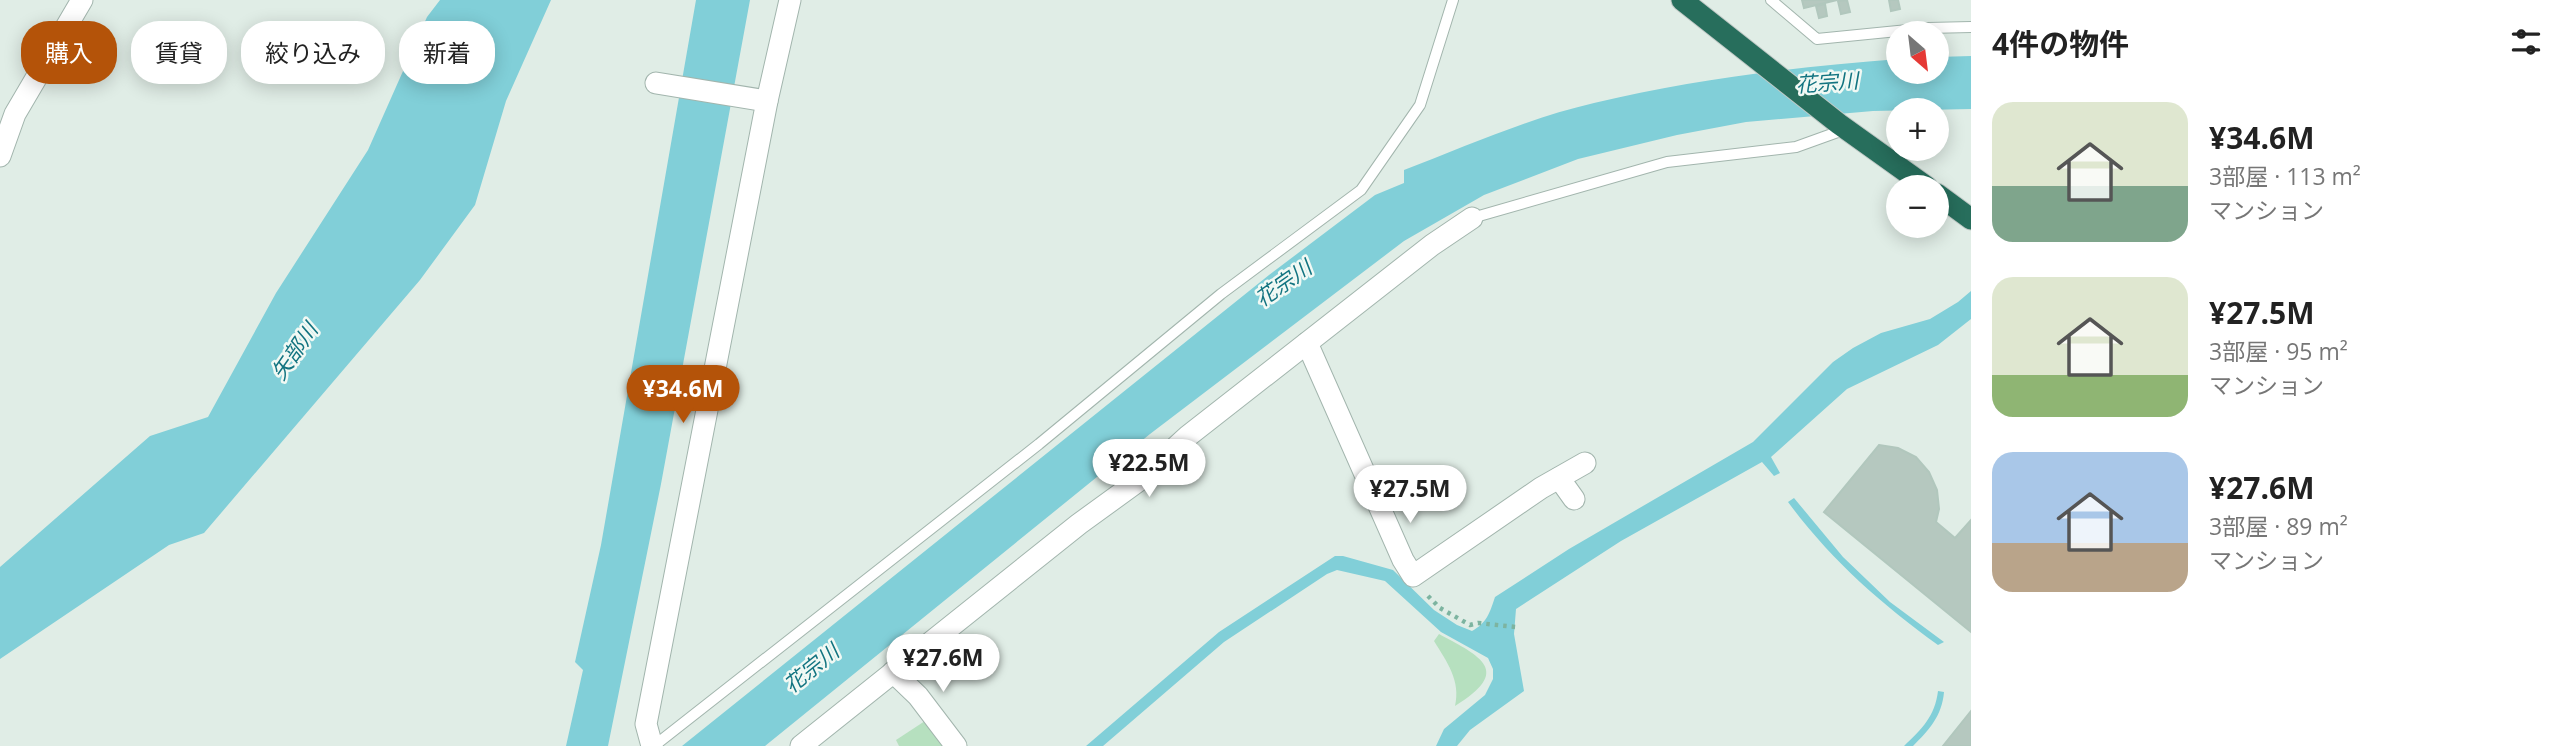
<!DOCTYPE html>
<html lang="ja">
<head>
<meta charset="utf-8">
<style>
	body { margin:0; font-family:"Open Sans","Noto Sans JP",sans-serif; background:#f2f2f2; color:#222; height:100vh; display:flex; flex-direction:column; font-size:26px; white-space:nowrap }
	* { box-sizing:border-box; margin:0 }
	p { font-size:23px; color:#767676 }
	.icon { flex:none; width:38px; height:38px; fill:none; stroke:currentColor; stroke-width:2; stroke-linecap:round; stroke-linejoin:round }
	.map { position:relative; flex:1; overflow:hidden }
	.sheet { display:flex; flex-direction:column; background:#fff; width:595px }
	.sheet>* { flex:none }
	.hud { position:absolute; left:21px; top:21px; width:665px; height:63px; display:flex; gap:14px }
	.needle { width:46px; rotate:152deg }
	.controls { position:absolute; left:1886px; top:21px; display:grid; gap:14px }
	.controls a { display:grid; place-items:center; width:63px; height:63px; border-radius:50%; background:#fff; box-shadow:0 4px 18px #0003; font-size:35px }
	.price { position:absolute; translate:-50% -60px; padding:0 16px; border-radius:24px; background:#fff; color:#222; font-size:23px; line-height:46px; filter:drop-shadow(0 2px 4px #0008) }
	.price::after { content:''; position:absolute; left:50%; top:42px; width:21px; height:16px; margin-left:-10px; background:inherit; clip-path:polygon(0 0,100% 0,50% 100%) }
	.price.current { background:#b45309; color:#fff }
	ul { padding:0; list-style:none }
	li { display:flex; align-items:center; gap:21px; height:175px; padding:0 21px }
	li span { display:grid; place-items:center; flex:none; width:196px; height:140px; border-radius:21px; color:#555 }
	li>.icon { margin-inline-start:auto }
	span .icon { width:84px; height:84px; fill:#fffc; stroke-width:1 }
	li b { font-size:30px }
	h2 { display:flex; justify-content:space-between; align-items:center; height:84px; padding:0 21px; font-size:30px }
	.tag { padding:0 24px; border-radius:28px; background:#fff; box-shadow:0 4px 18px #0003; font-size:24px; line-height:63px }
	.tag.current { background:#b45309; color:#fff }
	main { display:flex; flex:1; min-height:0 }
	.map>svg:first-child { display:block }
	.green { fill:#b6e0bf }
	.water { fill:#81cfd8 }
	.building { fill:#b5c8bf; stroke:#b1c7bd; stroke-width:2 }
	.lines { fill:none; stroke-linecap:round; stroke-linejoin:round }
	.lane-casing { stroke:#a2b5ad; stroke-width:12 }
	.street-casing { stroke:#a2b5ad; stroke-width:23 }
	.highway-casing { stroke:#c0c9c6; stroke-width:23 }
	.path { stroke:#7db4a0; stroke-width:4.5; stroke-dasharray:3.5 5; stroke-linecap:butt }
	.lane { stroke:#fff; stroke-width:10 }
	.street { stroke:#fff; stroke-width:21 }
	.highway { stroke:#276e5c; stroke-width:21 }
	.labels { text-anchor:middle; dominant-baseline:central; stroke-width:5; stroke-linejoin:round; paint-order:stroke }
	.water-label { font-size:21px; font-style:italic; fill:#127481; stroke:#f1f9f4 }
</style>
</head>
<body>
<main>
<div class="map">
<svg width="1971" height="746" viewBox="0 0 1971 746">
	<rect width="100%" height="100%" fill="#e0ede6"/>
	<g class="green">
		<path d="M1439 634C1482 657 1512 671 1455 706 1461 681 1447 662 1434 641Z"/>
		<polygon points="928,719 946,746 899,746 896,740"/>
	</g>
	<g class="water">
		<polygon points="440,0 551,0 506,101 475,205 420,280 204,533 169,545 0,659 0,567 150,436 208,417 276,293 368,150 427,17"/>
		<polygon points="696,0 750,0 661,484 608,746 566,746 583,670 575,662 601,545"/>
		<path d="M1971 56V109L1873 111 1746 122 1677 135 1578 159 1484 195 1404 241 1150 434 765 746H682L1269 275 1375 195 1404 183V170C1466 146 1529 118 1594 103 1695 79 1796 67 1899 59V72H1937V57Z"/>
		<path d="M1971 291V319L1938 345 1847 389 1771 457 1780 473 1774 476 1762 462 1621 541 1516 609 1514 634 1524 691 1470 730 1457 746H1436L1444 729 1485 695 1493 679V669L1488 658 1441 632 1385 581 1337 570 1327 574 1224 642 1103 746H1086L1219 632 1335 556H1343L1393 570 1434 610 1457 625 1472 631C1487 623 1490 612 1495 597L1569 549 1753 442 1833 362 1853 348 1881 333 1930 319 1958 302Z"/>
		<path d="M1794 498 1843 557 1890 602 1944 642 1938 645C1880 603 1831 560 1788 502Z"/>
		<path d="M1938 691 1944 692C1942 716 1929 730 1913 746H1904C1922 729 1935 716 1938 691Z"/>
	</g>
	<g class="building">
		<polygon points="1802,0 1837,0 1804,8"/>
		<polygon points="1847,0 1850,12 1841,14 1838,1"/>
		<polygon points="1889,0 1898,0 1900,9 1891,11"/>
		<polygon points="1825,4 1827,16 1819,18 1816,6"/>
		<polygon points="1879,445 1898,448 1916,457 1929,472 1937,490 1939,509 1936,522 1955,538 1971,520 1971,632 1824,512"/>
		<polygon points="1971,711 1971,746 1943,746"/>
	</g>
	<g class="lines">
		<defs>
			<g id="lane">
				<polyline points="1771,0 1817,39 1928,28 1971,27"/>
				<polyline points="1472,218 1667,162 1796,147 1846,129"/>
				<polyline points="654,746 1039,444 1221,294 1361,190 1420,105 1453,0"/>
			</g>
			<g id="street">
				<polyline points="656,83 767,101"/>
				<polyline points="0,156 15,114 82,0"/>
				<polyline points="1307,343 1403,560 1413,576 1541,488 1585,463"/>
				<polyline points="1559,478 1574,499"/>
				<polyline points="893,672 918,696 956,746"/>
				<polyline points="652,746 646,724 767,101 790,0"/>
				<polyline points="801,746 1079,524 1141,479 1188,436 1432,245 1472,218"/>
			</g>
			<g id="highway">
				<polyline points="1682,0 1839,124 1927,187"/>
				<polyline points="1937,194 1971,219"/>
			</g>
		</defs>
		<use href="#lane" class="lane-casing"/>
		<use href="#street" class="street-casing"/>
		<use href="#highway" class="highway-casing"/>
		<polyline class="path" points="1428,596 1440,608 1470,625 1478,623 1516,627"/>
		<use href="#lane" class="lane"/>
		<use href="#street" class="street"/>
		<use href="#highway" class="highway"/>
	</g>
	<g class="labels">
		<g class="water-label">
			<text transform="translate(1827 82) rotate(-4)">花宗川</text>
			<text transform="translate(1283 283) rotate(-35)">花宗川</text>
			<text transform="translate(294 351) rotate(-55)">矢部川</text>
			<text transform="translate(811 668) rotate(-39)">花宗川</text>
		</g>
	</g>
</svg>
<div class="controls">
<a><svg class="needle" viewBox="-14 -14 28 28"><path d="M0-13l5 13h-10z" fill="#e53935"/><path d="M0 13l5-13h-10z" fill="#767676"/></svg></a>
<a>+</a>
<a>−</a>
</div>
<b class="price current" style="left:683px;top:425px">¥34.6M</b>
<b class="price" style="left:1149px;top:499px">¥22.5M</b>
<b class="price" style="left:1410px;top:525px">¥27.5M</b>
<b class="price" style="left:943px;top:694px">¥27.6M</b>
<div class="hud">
<a class="tag current">購入</a>
<a class="tag">賃貸</a>
<a class="tag">絞り込み</a>
<a class="tag">新着</a>
</div>
</div>
<section class="sheet">
<h2>4件の物件<svg class="icon" aria-label="filters" viewBox="0 0 24 24"><path d="M4 7h16M4 17h16"/><circle cx="9" cy="7" r="2"/><circle cx="15" cy="17" r="2"/></svg></h2>
<ul>
<li><span style="background:linear-gradient(#dfe7d0 60%,#7fa58c 0)"><svg class="icon" aria-label="home" viewBox="0 0 24 24"><path d="M3 11l9-7 9 7M6 9v11h12V9"/></svg></span><div><b>¥34.6M</b><p>3部屋 · 113 m²</p><p>マンション</p></div></li>
<li><span style="background:linear-gradient(#dfe7d0 70%,#8fb573 0)"><svg class="icon" aria-label="home" viewBox="0 0 24 24"><path d="M3 11l9-7 9 7M6 9v11h12V9"/></svg></span><div><b>¥27.5M</b><p>3部屋 · 95 m²</p><p>マンション</p></div></li>
<li><span style="background:linear-gradient(#a9c7e8 65%,#b9a48a 0)"><svg class="icon" aria-label="home" viewBox="0 0 24 24"><path d="M3 11l9-7 9 7M6 9v11h12V9"/></svg></span><div><b>¥27.6M</b><p>3部屋 · 89 m²</p><p>マンション</p></div></li>
</ul>
</section>
</main>
</body>
</html>
